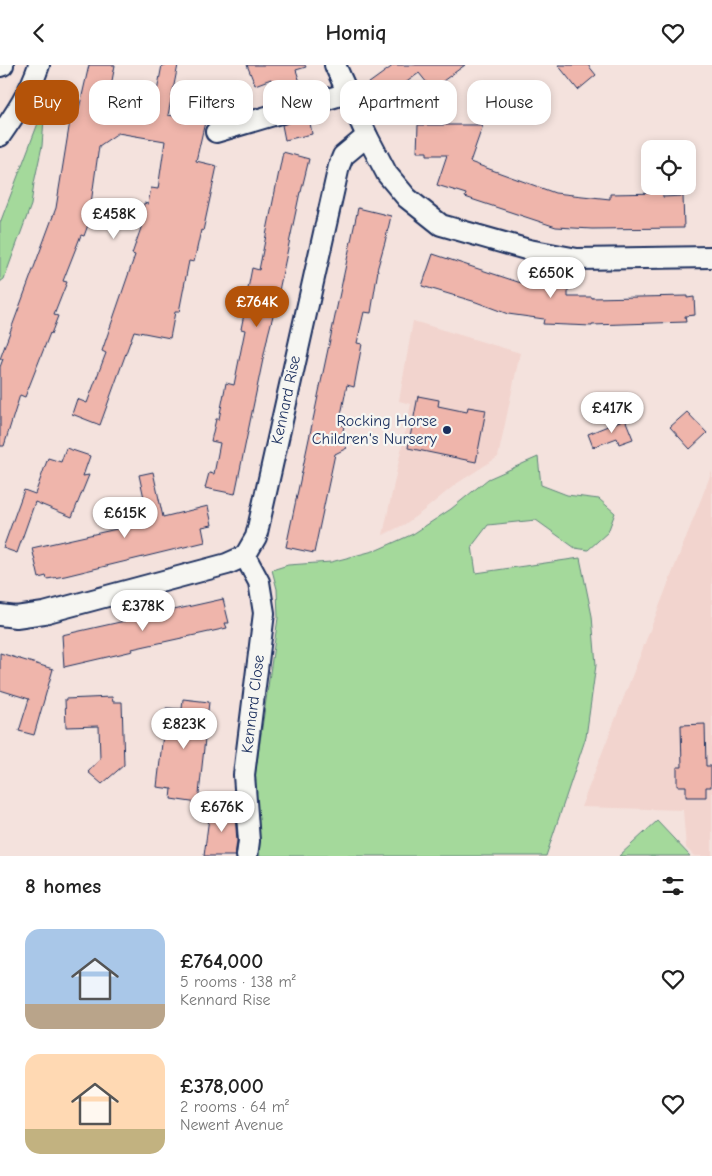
<!DOCTYPE html>
<html lang="en">
<head>
<meta charset="utf-8">
<style>
	body { margin:0; font-family:"Comic Neue",sans-serif; background:#f2f2f2; color:#222; height:100vh; display:flex; flex-direction:column; font-size:19px; white-space:nowrap }
	* { box-sizing:border-box; margin:0 }
	p { font-size:16px; color:#767676 }
	.icon { flex:none; width:28px; height:28px; fill:none; stroke:currentColor; stroke-width:2; stroke-linecap:round; stroke-linejoin:round }
	.map { position:relative; height:791px; overflow:hidden }
	.panel { display:flex; flex-direction:column; background:#fff; flex:1 }
	.panel>* { flex:none }
	.banner { position:absolute; left:15px; top:15px; width:682px; height:45px; display:flex; gap:10px }
	.buttons { position:absolute; left:641px; top:75px; display:grid; gap:10px }
	.buttons a { display:grid; place-items:center; width:55px; height:55px; border-radius:10px; background:#fff; box-shadow:0 2px 8px #0003; font-size:25px }
	.price { position:absolute; translate:-50% -42px; padding:0 11px; border-radius:18px; background:#fff; color:#222; font-size:16px; line-height:32px; filter:drop-shadow(0 1px 2px #0008) }
	.price::after { content:''; position:absolute; left:50%; top:30px; width:15px; height:11px; margin-left:-8px; background:inherit; clip-path:polygon(0 0,100% 0,50% 100%) }
	.price.current { background:#b45309; color:#fff }
	ul { padding:0; list-style:none }
	li { display:flex; align-items:center; gap:15px; height:125px; padding:0 25px }
	li span { display:grid; place-items:center; flex:none; width:140px; height:100px; border-radius:15px; color:#555 }
	li>.icon { margin-inline-start:auto }
	span .icon { width:60px; height:60px; fill:#fffc; stroke-width:1 }
	li b { font-size:21px }
	h2 { display:flex; justify-content:space-between; align-items:center; height:60px; padding:0 25px; font-size:21px }
	.pill { padding:0 18px; border-radius:15px; background:#fff; box-shadow:0 2px 8px #0003; font-size:18px; line-height:45px }
	.pill.current { background:#b45309; color:#fff }
	header { display:flex; justify-content:space-between; align-items:center; height:65px; padding:0 25px; background:#fff; font-size:22px; font-weight:600 }
	.map>svg:first-child { display:block }
	.built { fill:#f2d4ce }
	.green { fill:#a4d99b; stroke:#60847c }
	.building { fill:#efb5ab; stroke:#1b2f5e }
	.lines { fill:none; stroke-linecap:round; stroke-linejoin:round }
	.minor-casing { stroke:#1b2f5e; stroke-width:24 }
	.minor { stroke:#f6f6f2; stroke-width:20 }
	.poi-dot { fill:#1b2f5e; stroke:#f6f6f2; stroke-width:2 }
	.labels { text-anchor:middle; dominant-baseline:central; stroke-width:4.5; stroke-linejoin:round; paint-order:stroke }
	.street-label { font-size:16px; fill:#1b2f5e; stroke:#f6f6f2 }
	.poi-label { font-size:16px; fill:#1b2f5e; stroke:#f6f6f2; text-anchor:end }
</style>
</head>
<body>
<header><svg class="icon" aria-label="back" viewBox="0 0 24 24"><path d="M15 5l-7 7 7 7"/></svg>Homiq<svg class="icon" aria-label="heart" viewBox="0 0 24 24"><path d="M12 20l-8-8c-3-5 5-10 8-4 3-6 11-1 8 4z"/></svg></header>
<div class="map">
<svg width="712" height="791" viewBox="0 0 712 791">
	<rect width="100%" height="100%" fill="#f4e2dd"/>
	<filter id="ink" filterUnits="userSpaceOnUse"><feTurbulence type="fractalNoise" baseFrequency=".02" numOctaves="2"/><feDisplacementMap in="SourceGraphic" scale="10" xChannelSelector="R" yChannelSelector="G"/><feConvolveMatrix kernelMatrix="1 2 1 2 8 2 1 2 1" color-interpolation-filters="sRGB"/></filter>
	<g filter="url(#ink)">
		<g class="built">
			<polygon points="413,256 520,288 498,392 456,419 423,446 405,459 383,470 411,339 399,336"/>
			<polygon points="712,406 712,791 694,791 686,783 683,745 581,742"/>
		</g>
		<g class="green">
			<polygon points="40,53 44,54 42,81 34,118 31,140 4,214 0,217 0,158"/>
			<polygon points="538,392 541,420 567,430 599,434 615,448 608,467 588,485 575,483 536,455 488,460 472,481 476,508 580,493 592,551 596,600 586,672 546,791 259,791 260,775 254,718 278,553 277,524 272,505 288,500 331,497 377,485 413,469 451,444 488,414"/>
			<polygon points="657,756 690,791 619,791"/>
		</g>
		<g class="building">
			<polygon points="89,0 115,0 111,21 118,22 112,47 152,53 162,0 178,0 168,50 205,57 196,96 217,101 203,166 201,165 194,197 189,196 179,247 175,247 170,273 134,266 100,360 72,349 77,334 87,338 106,288 102,286 135,190 132,189 141,163 144,138 148,139 151,123 158,124 165,76 118,68 99,81 88,160 84,171 81,170 63,216 67,217 54,250 58,251 51,269 50,268 25,332 20,330 4,381 0,381 0,302 3,294 0,294 56,143 71,50 74,50 75,43 79,44"/>
			<polygon points="247,0 305,0 306,2 296,5 304,29 279,36 271,14 255,20"/>
			<polygon points="394,0 465,0 432,24 419,8 368,45 364,35 369,28 365,21"/>
			<polygon points="558,0 588,0 596,10 578,25"/>
			<polygon points="244,24 250,45 211,57 204,36"/>
			<polygon points="309,52 312,69 285,75 282,60"/>
			<polygon points="418,60 483,60 470,97 555,128 610,134 610,129 663,128 663,132 683,131 684,163 592,164 556,162 465,132 466,129 437,120 447,90 427,90 427,87 417,87"/>
			<polygon points="283,87 309,94 301,127 300,127 277,235 268,270 235,429 205,423 209,408 214,409 220,378 211,376 216,354 219,354 226,318 234,320 245,265 241,264 248,229 247,229 252,203 259,205"/>
			<polygon points="358,143 391,151 385,177 377,205 378,205 371,248 364,247 357,278 362,279 354,322 347,320 339,360 344,361 341,377 347,383 335,389 314,488 286,482"/>
			<polygon points="433,189 518,217 568,225 568,232 592,232 592,233 687,231 687,233 694,232 695,250 685,251 686,257 592,260 592,261 543,259 544,254 508,249 476,237 422,221"/>
			<polygon points="418,331 439,335 438,341 467,347 468,342 486,345 476,397 408,383"/>
			<polygon points="687,347 707,368 690,384 670,362"/>
			<polygon points="625,354 633,374 619,379 617,373 593,382 588,369"/>
			<polygon points="66,383 90,391 83,411 89,410 72,452 35,437 17,488 3,483 24,425 35,429 48,393 61,397"/>
			<polygon points="153,407 163,452 208,441 212,460 202,462 205,477 65,511 47,514 46,511 39,513 32,483 121,463 120,458 148,451 139,410"/>
			<polygon points="223,534 229,558 225,558 227,563 132,584 133,586 64,602 62,570"/>
			<polygon points="0,588 53,604 34,670 19,666 29,634 0,625"/>
			<polygon points="112,632 113,637 122,637 124,700 102,719 88,707 100,694 99,661 66,662 65,634"/>
			<polygon points="183,634 209,637 198,738 171,734 172,724 157,722 166,643 182,644"/>
			<polygon points="705,659 706,701 711,701 711,722 706,722 706,732 686,732 686,721 677,721 677,702 682,702 681,660"/>
			<polygon points="234,737 237,776 235,791 204,791 210,745 227,745 227,740"/>
		</g>
		<g class="lines">
			<defs>
				<g id="minor">
					<polyline points="335,0 367,71 387,109 407,133 441,160 529,185 577,194 712,192"/>
					<polyline points="0,1 3,0"/>
					<polyline points="216,67 348,28"/>
					<path d="M0 71C16 48 30 27 39 0"/>
					<polyline points="245,491 256,472 339,101 343,91 367,71"/>
					<polyline points="245,491 259,517 264,548 244,710 249,776 247,791"/>
					<polyline points="0,550 16,552 44,548 227,499 245,491"/>
				</g>
			</defs>
			<use href="#minor" class="minor-casing"/>
			<use href="#minor" class="minor"/>
		</g>
	</g>
	<circle class="poi-dot" cx="447" cy="365" r="5"/>
	<g class="labels">
		<g class="street-label">
			<text transform="translate(286 335) rotate(-78)">Kennard Rise</text>
			<text transform="translate(253 639) rotate(-83)">Kennard Close</text>
		</g>
		<g class="poi-label">
			<text x="437" y="356">Rocking Horse<tspan x="437" dy="18">Children's Nursery</tspan></text>
		</g>
	</g>
</svg>
<div class="buttons">
<a><svg class="icon" aria-label="locate" viewBox="0 0 24 24"><circle cx="12" cy="12" r="6"/><path d="M12 2v4M12 18v4M2 12h4M18 12h4"/></svg></a>
</div>
<b class="price" style="left:114px;top:175px">£458K</b>
<b class="price" style="left:551px;top:234px">£650K</b>
<b class="price current" style="left:257px;top:263px">£764K</b>
<b class="price" style="left:612px;top:369px">£417K</b>
<b class="price" style="left:125px;top:474px">£615K</b>
<b class="price" style="left:143px;top:567px">£378K</b>
<b class="price" style="left:184px;top:685px">£823K</b>
<b class="price" style="left:222px;top:768px">£676K</b>
<div class="banner">
<a class="pill current">Buy</a>
<a class="pill">Rent</a>
<a class="pill">Filters</a>
<a class="pill">New</a>
<a class="pill">Apartment</a>
<a class="pill">House</a>
</div>
</div>
<section class="panel">
<h2>8 homes<svg class="icon" aria-label="filters" viewBox="0 0 24 24"><path d="M4 7h16M4 17h16"/><circle cx="9" cy="7" r="2"/><circle cx="15" cy="17" r="2"/></svg></h2>
<ul>
<li><span style="background:linear-gradient(#a9c7e8 75%,#b9a48a 0)"><svg class="icon" aria-label="home" viewBox="0 0 24 24"><path d="M3 11l9-7 9 7M6 9v11h12V9"/></svg></span><div><b>£764,000</b><p>5 rooms · 138 m²</p><p>Kennard Rise</p></div><svg class="icon" aria-label="heart" viewBox="0 0 24 24"><path d="M12 20l-8-8c-3-5 5-10 8-4 3-6 11-1 8 4z"/></svg></li>
<li><span style="background:linear-gradient(#ffd9b3 75%,#c2b280 0)"><svg class="icon" aria-label="home" viewBox="0 0 24 24"><path d="M3 11l9-7 9 7M6 9v11h12V9"/></svg></span><div><b>£378,000</b><p>2 rooms · 64 m²</p><p>Newent Avenue</p></div><svg class="icon" aria-label="heart" viewBox="0 0 24 24"><path d="M12 20l-8-8c-3-5 5-10 8-4 3-6 11-1 8 4z"/></svg></li>
</ul>
</section>
</body>
</html>
